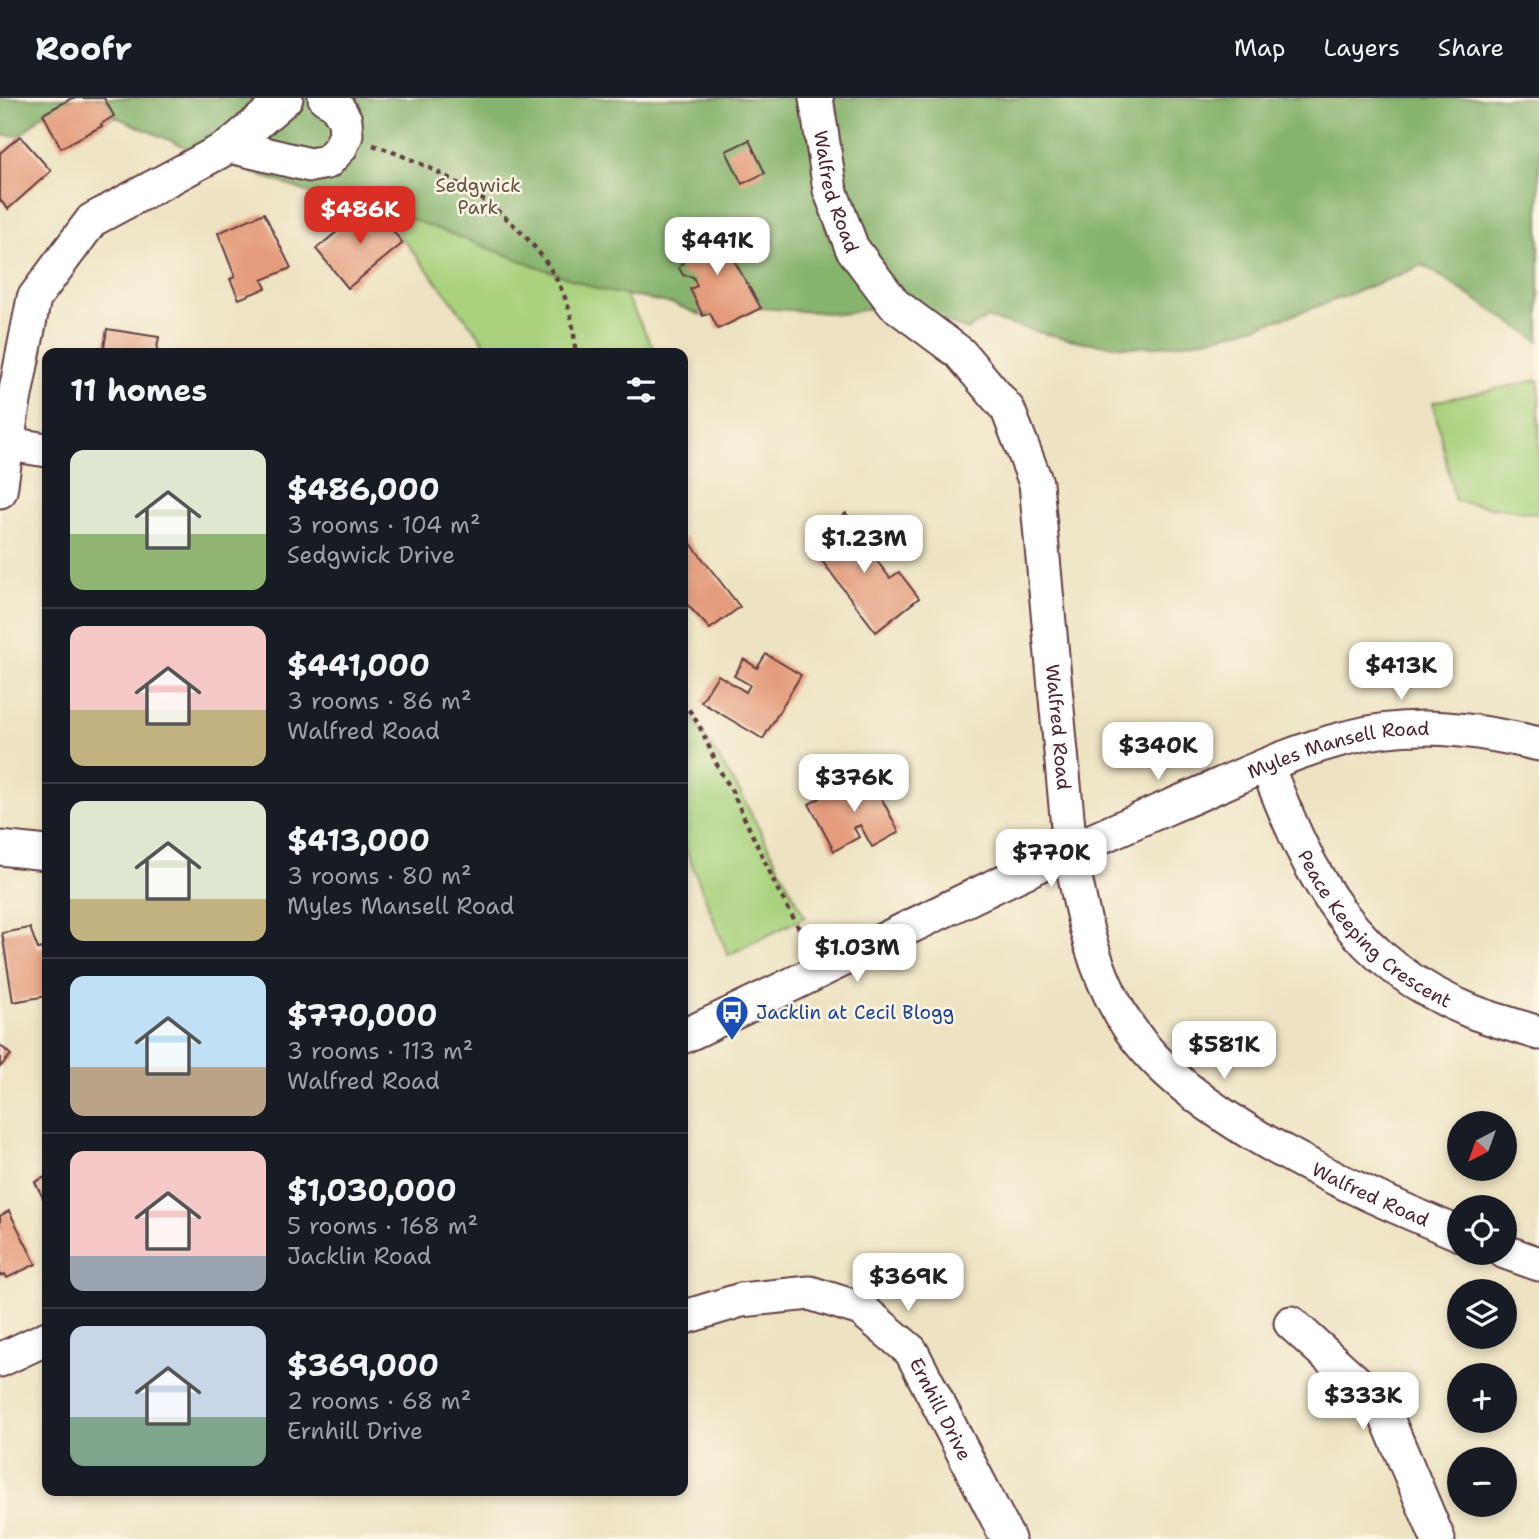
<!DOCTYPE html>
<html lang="en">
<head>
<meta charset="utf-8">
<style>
	body { margin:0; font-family:"Shantell Sans",sans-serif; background:#242831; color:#f1f3f6; height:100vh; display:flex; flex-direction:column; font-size:26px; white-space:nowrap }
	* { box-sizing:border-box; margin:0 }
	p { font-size:23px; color:#9ea1a6 }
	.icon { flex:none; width:38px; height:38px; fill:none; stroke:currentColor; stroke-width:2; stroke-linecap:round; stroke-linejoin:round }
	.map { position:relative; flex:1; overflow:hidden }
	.details { position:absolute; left:42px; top:250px; width:646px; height:1148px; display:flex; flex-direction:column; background:#171b24; border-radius:14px; box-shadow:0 4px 10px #0003 }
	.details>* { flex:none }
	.needle { width:46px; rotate:221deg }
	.tools { position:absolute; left:1447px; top:1013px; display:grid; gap:14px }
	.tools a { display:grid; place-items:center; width:70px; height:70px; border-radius:50%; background:#171b24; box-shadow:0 4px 10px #0003; font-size:35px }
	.price { position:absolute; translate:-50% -60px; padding:0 16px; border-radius:14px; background:#fff; color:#222; font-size:23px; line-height:46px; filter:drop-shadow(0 2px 4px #0008) }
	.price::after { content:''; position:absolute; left:50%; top:42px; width:21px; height:16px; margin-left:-10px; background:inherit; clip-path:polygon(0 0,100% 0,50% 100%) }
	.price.selected { background:#d93025; color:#fff }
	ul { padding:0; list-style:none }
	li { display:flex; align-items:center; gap:21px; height:175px; padding:0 28px }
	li+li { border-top:2px solid #363941 }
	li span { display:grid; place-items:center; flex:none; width:196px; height:140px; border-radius:14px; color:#555 }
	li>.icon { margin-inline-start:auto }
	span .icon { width:84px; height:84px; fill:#fffc; stroke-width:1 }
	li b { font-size:30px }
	h2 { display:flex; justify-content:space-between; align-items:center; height:84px; padding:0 28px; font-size:30px }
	header { display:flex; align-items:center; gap:42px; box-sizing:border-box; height:98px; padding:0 35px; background:#171b24; border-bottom:2px solid #363941 }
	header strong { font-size:33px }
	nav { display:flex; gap:38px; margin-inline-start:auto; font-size:24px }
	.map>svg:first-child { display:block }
	.green { fill:#a9d27e; stroke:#7a7854; stroke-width:2 }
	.forest { fill:#86b46d; stroke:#686a4c; stroke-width:2 }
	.building { fill:#e49c7c }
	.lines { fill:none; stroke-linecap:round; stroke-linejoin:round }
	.minor-casing { stroke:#623c42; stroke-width:37 }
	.path { stroke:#623c42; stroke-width:4.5; stroke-dasharray:5 5; stroke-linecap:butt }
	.minor { stroke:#fff; stroke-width:33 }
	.labels { text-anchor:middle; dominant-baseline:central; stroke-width:5; stroke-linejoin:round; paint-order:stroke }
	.park-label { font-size:19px; fill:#654; stroke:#fcf5e5 }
	.street-label { font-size:19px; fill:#4a1f2b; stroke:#fcf5e5 }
	.transit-label { font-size:19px; fill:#164399; stroke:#fcf5e5; text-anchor:start }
</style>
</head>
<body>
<header>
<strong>Roofr</strong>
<nav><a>Map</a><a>Layers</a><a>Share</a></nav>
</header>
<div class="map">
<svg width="1539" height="1441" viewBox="0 0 1539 1441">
	<rect width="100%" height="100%" fill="#fcf5e5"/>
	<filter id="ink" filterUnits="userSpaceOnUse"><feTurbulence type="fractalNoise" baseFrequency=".0143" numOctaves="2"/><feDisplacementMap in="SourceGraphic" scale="14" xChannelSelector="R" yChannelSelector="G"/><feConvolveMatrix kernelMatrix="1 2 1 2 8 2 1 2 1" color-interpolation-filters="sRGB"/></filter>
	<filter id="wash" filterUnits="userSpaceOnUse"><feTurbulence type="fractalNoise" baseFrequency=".00686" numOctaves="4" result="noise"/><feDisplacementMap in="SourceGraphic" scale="28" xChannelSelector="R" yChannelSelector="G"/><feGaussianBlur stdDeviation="1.57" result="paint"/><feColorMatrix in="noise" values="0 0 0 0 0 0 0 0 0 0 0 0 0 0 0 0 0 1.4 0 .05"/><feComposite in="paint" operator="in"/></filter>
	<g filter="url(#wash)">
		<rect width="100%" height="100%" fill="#ede3c2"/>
		<g class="green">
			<polygon points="526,8 656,255 481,255 484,244 354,79"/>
			<polygon points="1539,282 1539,416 1455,403 1433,304"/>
			<polygon points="683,604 741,696 805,819 728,857 683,744"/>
		</g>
		<path class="forest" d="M0 0H1539V243L1423 167C1346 199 1219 250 1137 249 1084 248 1036 234 986 220L968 232 894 206 842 216 761 210 703 218 674 206 600 192 371 106H340L199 55 114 18 101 26 43 16 20 38 0 37Z"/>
		<g id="blocks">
			<g class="building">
				<polygon points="72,0 104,0 114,18 101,26 102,28 61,50 43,16"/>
				<polygon points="20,38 51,73 8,111 0,102 0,55"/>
				<polygon points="749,42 765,75 742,86 726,53"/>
				<polygon points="371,106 403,145 348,190 316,151"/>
				<polygon points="264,115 291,170 262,182 266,190 239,201 230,181 235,179 218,135"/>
				<polygon points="724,125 741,161 735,164 761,210 718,231 710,215 703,218 690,191 697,188 693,179 683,177 679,170 685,161 678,146"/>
				<polygon points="107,231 159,239 156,256 103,256"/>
				<polygon points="846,415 861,434 857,437 890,480 899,474 919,500 876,534 816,455 827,447 819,436"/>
				<polygon points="685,438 740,509 710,531 682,501 682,440"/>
				<polygon points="766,556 801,577 763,641 701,604 718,577 746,594 750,587 734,578 744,561 757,570"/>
				<polygon points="868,674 899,734 872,749 860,727 854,730 859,739 834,753 809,706"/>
				<polygon points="30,830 38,851 47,849 47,898 13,904 2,835"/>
				<polygon points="0,947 11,957 0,969"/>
				<polygon points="47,1078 47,1108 35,1084"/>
				<polygon points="9,1113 36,1166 7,1180 5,1176 0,1178 0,1118"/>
			</g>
		</g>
	</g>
	<g filter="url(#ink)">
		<use href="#blocks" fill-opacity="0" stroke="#623c42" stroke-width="2"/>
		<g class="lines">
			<defs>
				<g id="minor">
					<path id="s1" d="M816 0 830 92 852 150 894 206 960 255 1008 312 1036 385 1070 751C1081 814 1093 877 1130 931 1193 1023 1358 1093 1460 1136"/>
					<polyline points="230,48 310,67 327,64 340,50 346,37 345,22 335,5 325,0"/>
					<polyline points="8,346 47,352"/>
					<polyline points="0,393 12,313 34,200 92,122 230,48 286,0"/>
					<path id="s2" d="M1267 668C1311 782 1352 865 1473 914 1494 922 1517 928 1539 935"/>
					<polyline points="0,750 47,755"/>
					<path id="s3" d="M682 939C845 863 1004 779 1169 709 1227 685 1285 655 1346 640 1412 622 1474 631 1539 646"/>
					<polyline points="1505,1154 1539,1166"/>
					<path id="s4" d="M682 1220 741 1202 810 1195 861 1211 911 1253 1008 1441"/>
					<polyline points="1291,1225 1373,1299 1386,1318 1438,1441"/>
					<polyline points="0,1262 47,1240"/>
				</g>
			</defs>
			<use href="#minor" class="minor-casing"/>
			<g class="path">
				<path d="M373 47C463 76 577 149 575 256"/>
				<path d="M682 604C708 632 709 660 729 687L778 792 807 845"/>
			</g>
			<use href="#minor" class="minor"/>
		</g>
	</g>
	<defs>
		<symbol id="bus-pin" viewBox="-11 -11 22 30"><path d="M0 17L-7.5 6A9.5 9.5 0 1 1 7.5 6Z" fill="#1a4fb4" stroke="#fcf5e5"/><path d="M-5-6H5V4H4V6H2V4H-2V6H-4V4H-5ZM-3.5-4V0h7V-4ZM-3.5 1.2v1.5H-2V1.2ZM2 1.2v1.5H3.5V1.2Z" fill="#fff"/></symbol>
	</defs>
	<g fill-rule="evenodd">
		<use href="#bus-pin" x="713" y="895" width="38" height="52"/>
	</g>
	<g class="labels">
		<g class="park-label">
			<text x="478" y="87">Sedgwick<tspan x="478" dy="22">Park</tspan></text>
		</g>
		<g class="street-label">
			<text stroke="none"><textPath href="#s1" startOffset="96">Walfred Road</textPath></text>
			<text stroke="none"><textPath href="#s1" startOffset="705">Walfred Road</textPath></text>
			<text stroke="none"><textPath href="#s3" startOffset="719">Myles Mansell Road</textPath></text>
			<text stroke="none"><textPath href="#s2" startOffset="200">Peace Keeping Crescent</textPath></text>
			<text stroke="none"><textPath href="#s1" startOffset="1314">Walfred Road</textPath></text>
			<text stroke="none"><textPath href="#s4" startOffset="315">Ernhill Drive</textPath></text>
		</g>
		<g class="transit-label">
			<text x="756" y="914">Jacklin at Cecil Blogg</text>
		</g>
	</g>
</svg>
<div class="tools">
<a><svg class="needle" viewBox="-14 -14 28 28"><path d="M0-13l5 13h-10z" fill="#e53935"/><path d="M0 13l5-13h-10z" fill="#9ea1a6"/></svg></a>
<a><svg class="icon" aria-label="locate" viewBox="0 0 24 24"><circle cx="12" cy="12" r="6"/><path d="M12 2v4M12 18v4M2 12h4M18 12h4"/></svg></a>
<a><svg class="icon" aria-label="layers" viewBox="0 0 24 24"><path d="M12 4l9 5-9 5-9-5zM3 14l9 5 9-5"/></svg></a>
<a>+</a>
<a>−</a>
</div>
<b class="price selected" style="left:360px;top:148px">$486K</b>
<b class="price" style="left:717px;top:179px">$441K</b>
<b class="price" style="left:864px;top:477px">$1.23M</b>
<b class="price" style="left:1401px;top:604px">$413K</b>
<b class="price" style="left:1158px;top:684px">$340K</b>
<b class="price" style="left:854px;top:716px">$376K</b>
<b class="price" style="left:1051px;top:791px">$770K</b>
<b class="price" style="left:857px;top:886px">$1.03M</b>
<b class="price" style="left:1224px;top:983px">$581K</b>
<b class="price" style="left:908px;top:1215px">$369K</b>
<b class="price" style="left:1363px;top:1334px">$333K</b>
<section class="details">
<h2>11 homes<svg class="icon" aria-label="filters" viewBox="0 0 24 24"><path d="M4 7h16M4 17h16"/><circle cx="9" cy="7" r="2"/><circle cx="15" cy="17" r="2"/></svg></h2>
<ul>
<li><span style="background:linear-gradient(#dfe7d0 60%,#8fb573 0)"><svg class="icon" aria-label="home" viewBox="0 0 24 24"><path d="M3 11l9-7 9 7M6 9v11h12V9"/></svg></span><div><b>$486,000</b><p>3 rooms · 104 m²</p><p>Sedgwick Drive</p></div></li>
<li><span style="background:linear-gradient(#f6c9c9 60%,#c2b280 0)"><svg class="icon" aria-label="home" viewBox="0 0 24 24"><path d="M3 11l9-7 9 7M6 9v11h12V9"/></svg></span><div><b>$441,000</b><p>3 rooms · 86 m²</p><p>Walfred Road</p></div></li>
<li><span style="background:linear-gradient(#dfe7d0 70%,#c2b280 0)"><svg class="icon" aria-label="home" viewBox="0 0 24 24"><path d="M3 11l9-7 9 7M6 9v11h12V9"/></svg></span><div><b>$413,000</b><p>3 rooms · 80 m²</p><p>Myles Mansell Road</p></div></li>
<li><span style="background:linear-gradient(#bfe0f5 65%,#b9a48a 0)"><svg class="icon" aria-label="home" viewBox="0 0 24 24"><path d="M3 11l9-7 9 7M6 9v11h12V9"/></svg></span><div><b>$770,000</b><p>3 rooms · 113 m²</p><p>Walfred Road</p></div></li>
<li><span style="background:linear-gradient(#f6c9c9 75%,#9aa5b1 0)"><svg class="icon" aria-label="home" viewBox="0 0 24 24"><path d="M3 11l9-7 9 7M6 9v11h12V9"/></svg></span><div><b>$1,030,000</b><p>5 rooms · 168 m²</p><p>Jacklin Road</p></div></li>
<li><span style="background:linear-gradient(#c9d6e8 65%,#7fa58c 0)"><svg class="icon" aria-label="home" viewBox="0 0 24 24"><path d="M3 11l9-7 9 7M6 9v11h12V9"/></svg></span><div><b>$369,000</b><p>2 rooms · 68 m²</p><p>Ernhill Drive</p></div></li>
</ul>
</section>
</div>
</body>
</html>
